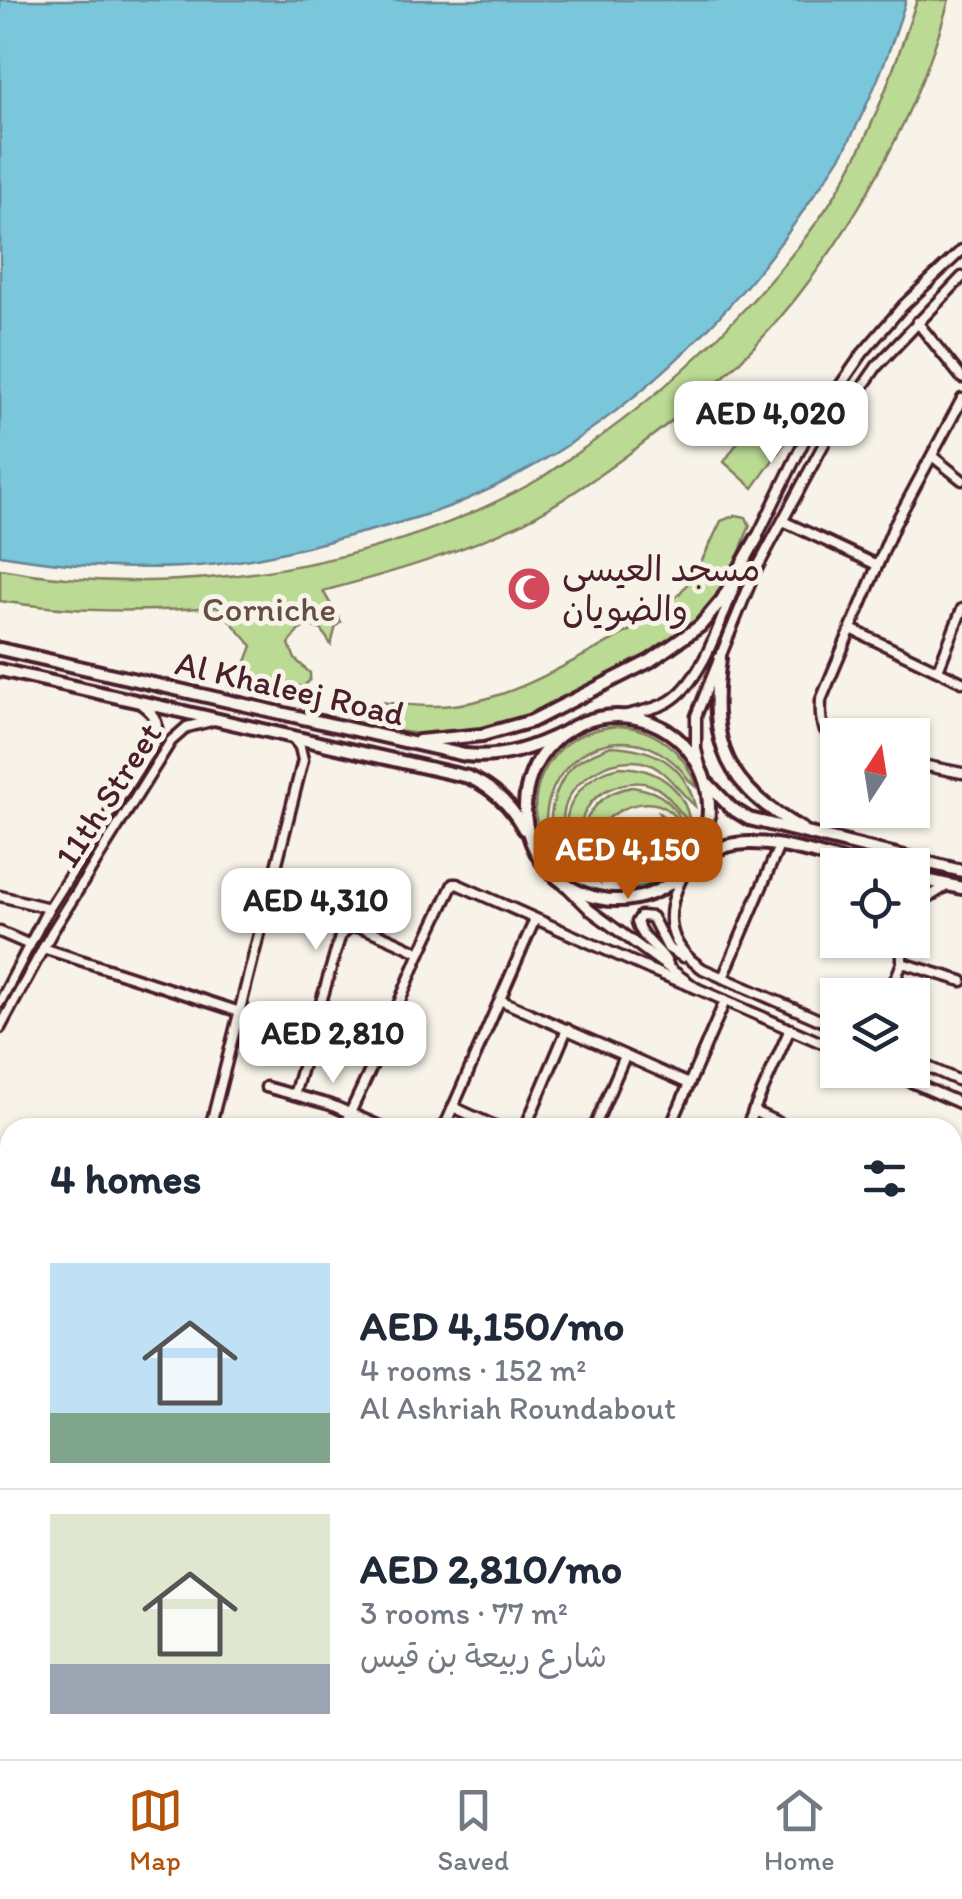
<!DOCTYPE html>
<html lang="en">
<head>
<meta charset="utf-8">
<style>
	body { margin:0; font-family:Itim,"Playpen Sans Arabic",sans-serif; background:#f6f6f7; color:#1f2937; height:100vh; display:flex; flex-direction:column; font-size:38px; white-space:nowrap }
	* { box-sizing:border-box; margin:0 }
	p { font-size:32px; color:#747a83 }
	.icon { flex:none; width:55px; height:55px; fill:none; stroke:currentColor; stroke-width:2; stroke-linecap:round; stroke-linejoin:round }
	.map { position:relative; flex:1; overflow:hidden }
	.panel { position:absolute; left:0px; top:1118px; width:962px; height:642px; display:flex; flex-direction:column; background:#fff; border-radius:30px 30px 0 0; box-shadow:0 2px 8px #0004 }
	.panel>* { flex:none }
	.needle { width:65px; rotate:12deg }
	.buttons { position:absolute; left:820px; top:718px; display:grid; gap:20px }
	.buttons a { display:grid; place-items:center; width:110px; height:110px; border-radius:0px; background:#fff; box-shadow:0 2px 8px #0004; font-size:50px }
	.price { position:absolute; translate:-50% -85px; padding:0 22px; border-radius:20px; background:#fff; color:#222; font-size:32px; line-height:65px; filter:drop-shadow(0 2px 5px #0008) }
	.price::after { content:''; position:absolute; left:50%; top:60px; width:30px; height:22px; margin-left:-15px; background:inherit; clip-path:polygon(0 0,100% 0,50% 100%) }
	.price.selected { background:#b45309; color:#fff }
	ul { padding:0; list-style:none }
	li { display:flex; align-items:center; gap:30px; height:250px; padding:0 50px }
	li+li { border-top:2px solid #e0e1e3 }
	li span { display:grid; place-items:center; flex:none; width:280px; height:200px; border-radius:0px; color:#555 }
	li>.icon { margin-inline-start:auto }
	span .icon { width:120px; height:120px; fill:#fffc; stroke-width:1 }
	li b { font-size:42px }
	h2 { display:flex; justify-content:space-between; align-items:center; height:120px; padding:0 50px; font-size:42px }
	.tab-bar { display:flex; justify-content:space-around; align-items:center; height:140px; border-top:2px solid #e0e1e3; background:#fff; font-size:28px; color:#747a83 }
	.tab-bar a { display:grid; justify-items:center; gap:5px }
	.tab-bar .selected { color:#b45309 }
	.map>svg:first-child { display:block }
	.green { fill:#bbda93; stroke:#827c5f; stroke-width:2.5 }
	.water { fill:#7ac6da; stroke:#678394; stroke-width:2.5 }
	.lines { fill:none; stroke-linecap:round; stroke-linejoin:round }
	.minor-casing { stroke:#4a1f2b; stroke-width:15 }
	.major-casing { stroke:#4a1f2b; stroke-width:18 }
	.minor { stroke:#f7f3e8; stroke-width:8 }
	.major { stroke:#f7f3e8; stroke-width:10 }
	.labels { text-anchor:middle; dominant-baseline:central; stroke-width:10; stroke-linejoin:round; paint-order:stroke }
	.poi-label { font-size:35px; fill:#4a1f2b; stroke:#f7f3e8; text-anchor:start }
	.park-label { font-size:35px; fill:#664e45; stroke:#f7f3e8 }
	.street-label { font-size:35px; fill:#4a1f2b; stroke:#f7f3e8 }
</style>
</head>
<body>
<div class="map">
<svg width="962" height="1759" viewBox="0 0 962 1759">
	<rect width="100%" height="100%" fill="#f7f3e8"/>
	<filter id="ink" filterUnits="userSpaceOnUse"><feTurbulence type="fractalNoise" baseFrequency=".01" numOctaves="2"/><feDisplacementMap in="SourceGraphic" scale="20" xChannelSelector="R" yChannelSelector="G"/><feConvolveMatrix kernelMatrix="1 2 1 2 8 2 1 2 1" color-interpolation-filters="sRGB"/></filter>
	<g filter="url(#ink)">
		<g class="green">
			<path d="M917 0H949C913 130 834 269 737 364 706 394 672 421 638 447 602 474 564 501 524 522 460 553 391 573 323 591L341 622 336 626 331 645 322 630 308 625 298 631 289 644 295 659 310 673V680L303 687 242 672 252 646 218 607C144 612 73 613 0 601V569C175 601 381 568 536 481 551 472 565 461 580 451 637 412 688 369 735 319 771 281 807 240 835 195 872 135 895 66 917 0Z"/>
			<polygon points="758,413 790,436 753,488 724,462"/>
			<path d="M736 515 746 517 750 526C744 538 741 550 736 562 728 583 713 603 697 619 671 646 639 661 607 678 534 717 480 744 395 731 381 729 362 727 351 718L352 707 362 700C392 703 423 708 454 705 506 699 551 673 596 649 622 634 651 621 674 599 696 578 708 548 721 521Z"/>
			<path d="M617 726C653 727 686 751 696 787 689 782 687 777 681 770 671 758 651 745 635 743 582 734 539 783 547 834 549 844 554 854 558 863 523 826 529 769 572 740 585 731 601 728 617 726Z"/>
			<path d="M611 746C653 748 684 762 695 806 678 791 665 767 642 762 610 756 571 779 564 811 560 832 565 852 573 871 539 848 547 790 575 764 585 756 599 751 611 746Z"/>
			<path d="M621 767C656 768 684 786 690 823 677 811 670 793 651 785 641 781 631 782 620 785 576 798 573 837 588 874 575 867 570 857 567 842 560 805 585 773 621 767Z"/>
			<path d="M632 787C664 791 675 805 688 833 680 824 671 809 659 805 635 797 598 817 594 842 591 855 598 869 600 882 566 846 583 795 632 787Z"/>
			<path d="M659 813C716 853 643 912 610 876 603 868 601 856 599 846L602 844C621 888 679 867 659 813Z"/>
		</g>
		<path class="water" d="M0 0H906C891 50 870 101 846 147 835 167 820 186 808 204 723 331 603 442 461 502 427 516 389 526 353 535 309 547 265 558 219 564 146 572 72 567 0 555Z"/>
		<g class="lines">
			<defs>
				<g id="minor">
					<polyline points="917,322 962,378"/>
					<polyline points="932,456 962,480"/>
					<polyline points="783,521 877,565"/>
					<polyline points="755,541 810,429 862,354 903,306 962,250"/>
					<polyline points="851,629 962,682"/>
					<polyline points="938,670 962,609"/>
					<path d="M622 716C637 712 654 710 668 702 702 683 720 621 735 586"/>
					<path d="M838 742C820 731 820 719 821 700L894 526 962 399"/>
					<polyline points="912,763 962,773"/>
					<polyline points="702,774 696,749 696,716 754,574 827,438 877,366 962,277"/>
					<path d="M686 870C664 909 663 943 703 969L838 1028"/>
					<polyline points="564,884 590,910 696,988 838,1050"/>
					<polyline points="0,896 49,908"/>
					<polyline points="912,926 924,900 948,885"/>
					<polyline points="0,932 30,945"/>
					<polyline points="43,948 240,1012"/>
					<polyline points="902,963 902,951 907,940"/>
					<path d="M668 964C660 948 641 939 637 922L641 916 652 917 668 948 683 957"/>
					<polyline points="723,978 779,846"/>
					<polyline points="889,995 902,963 962,981"/>
					<polyline points="500,1000 689,1084"/>
					<path d="M0 1002 46 913 154 744C160 727 158 716 142 705"/>
					<polyline points="0,1028 52,932 171,741 187,727 211,721"/>
					<polyline points="912,1060 962,1082"/>
					<polyline points="884,1070 962,1104"/>
					<polyline points="266,1087 331,1105 384,1128"/>
					<path d="M294 1095 340 937C345 931 346 928 354 927 366 926 407 947 420 953"/>
					<polyline points="453,1107 499,1128"/>
					<polyline points="753,1111 790,1128"/>
					<polyline points="210,1128 303,760 300,747 292,737"/>
					<polyline points="343,1128 374,1062 420,953 453,884 457,884 651,970 696,988"/>
					<polyline points="444,1128 535,919"/>
					<polyline points="525,1128 567,1029"/>
					<polyline points="594,1128 625,1056"/>
					<polyline points="670,1128 725,1001"/>
					<polyline points="746,1128 790,1029"/>
					<polyline points="952,1221 962,1199"/>
					<polyline points="0,1297 10,1300"/>
					<polyline points="952,1426 962,1405"/>
					<polyline points="952,1466 962,1470"/>
					<polyline points="952,1559 962,1563"/>
					<polyline points="952,1586 962,1564"/>
					<polyline points="0,1607 10,1610"/>
					<polyline points="952,1612 962,1616"/>
					<polyline points="952,1689 962,1693"/>
					<polyline points="586,1750 606,1759"/>
					<polyline points="737,1750 757,1759"/>
					<polyline points="912,1750 932,1759"/>
					<polyline points="51,1759 54,1750"/>
					<polyline points="112,1759 114,1750"/>
					<polyline points="156,1759 158,1750"/>
					<polyline points="197,1759 199,1750"/>
					<polyline points="261,1759 264,1750"/>
					<polyline points="328,1759 331,1750"/>
					<polyline points="404,1759 408,1750"/>
					<polyline points="471,1759 475,1750"/>
					<polyline points="529,1759 532,1750"/>
					<polyline points="862,1759 866,1750"/>
				</g>
				<g id="major">
					<path d="M0 649 465 755C503 759 533 748 567 731"/>
					<path d="M720 658C708 745 726 786 802 829"/>
					<path d="M0 670 468 777C494 788 511 805 524 829"/>
					<circle cx="617" cy="808" r="92"/>
					<polyline points="419,741 482,735 532,721 650,661 700,626 722,600 757,538"/>
					<polyline points="708,784 731,808 749,819 962,871"/>
					<path d="M691 865C702 858 713 850 726 846 765 835 819 856 858 865"/>
					<polyline points="912,877 962,888"/>
				</g>
			</defs>
			<use href="#minor" class="minor-casing"/>
			<use href="#major" class="major-casing"/>
			<use href="#minor" class="minor"/>
			<use href="#major" class="major"/>
		</g>
	</g>
	<defs>
		<symbol id="mosque-disc" viewBox="-11 -11 22 22"><circle r="9.5" fill="#d1495b" stroke="#f7f3e8"/><path d="M3.5-4.9A6 6 0 1 0 3.5 4.9A5 5 0 1 1 3.5-4.9Z" fill="#fff"/></symbol>
	</defs>
	<g fill-rule="evenodd">
		<use href="#mosque-disc" x="504" y="564" width="50" height="50"/>
	</g>
	<g class="labels">
		<g class="poi-label">
			<text x="562" y="569">مسجد العيسى<tspan x="562" dy="40">والضويان</tspan></text>
		</g>
		<g class="park-label">
			<text x="269" y="609">Corniche</text>
		</g>
		<g class="street-label">
			<text transform="translate(290 688) rotate(13)">Al Khaleej Road</text>
			<text transform="translate(108 795) rotate(-57)">11th Street</text>
		</g>
	</g>
</svg>
<div class="buttons">
<a><svg class="needle" viewBox="-14 -14 28 28"><path d="M0-13l5 13h-10z" fill="#e53935"/><path d="M0 13l5-13h-10z" fill="#747a83"/></svg></a>
<a><svg class="icon" aria-label="locate" viewBox="0 0 24 24"><circle cx="12" cy="12" r="6"/><path d="M12 2v4M12 18v4M2 12h4M18 12h4"/></svg></a>
<a><svg class="icon" aria-label="layers" viewBox="0 0 24 24"><path d="M12 4l9 5-9 5-9-5zM3 14l9 5 9-5"/></svg></a>
</div>
<b class="price" style="left:771px;top:466px">AED 4,020</b>
<b class="price selected" style="left:628px;top:902px">AED 4,150</b>
<b class="price" style="left:316px;top:953px">AED 4,310</b>
<b class="price" style="left:333px;top:1086px">AED 2,810</b>
<section class="panel">
<h2>4 homes<svg class="icon" aria-label="filters" viewBox="0 0 24 24"><path d="M4 7h16M4 17h16"/><circle cx="9" cy="7" r="2"/><circle cx="15" cy="17" r="2"/></svg></h2>
<ul>
<li><span style="background:linear-gradient(#bfe0f5 75%,#7fa58c 0)"><svg class="icon" aria-label="home" viewBox="0 0 24 24"><path d="M3 11l9-7 9 7M6 9v11h12V9"/></svg></span><div><b>AED 4,150/mo</b><p>4 rooms · 152 m²</p><p>Al Ashriah Roundabout</p></div></li>
<li><span style="background:linear-gradient(#dfe7d0 75%,#9aa5b1 0)"><svg class="icon" aria-label="home" viewBox="0 0 24 24"><path d="M3 11l9-7 9 7M6 9v11h12V9"/></svg></span><div><b>AED 2,810/mo</b><p>3 rooms · 77 m²</p><p>شارع ربيعة بن قيس</p></div></li>
</ul>
</section>
</div>
<nav class="tab-bar">
<a class="selected"><svg class="icon" aria-label="map" viewBox="0 0 24 24"><path d="M3 6l6-2 6 2 6-2v14l-6 2-6-2-6 2zM9 4v14M15 6v14"/></svg>Map</a>
<a><svg class="icon" aria-label="saved" viewBox="0 0 24 24"><path d="M7 4h10v16l-5-4-5 4z"/></svg>Saved</a>
<a><svg class="icon" aria-label="home" viewBox="0 0 24 24"><path d="M3 11l9-7 9 7M6 9v11h12V9"/></svg>Home</a>
</nav>
</body>
</html>
